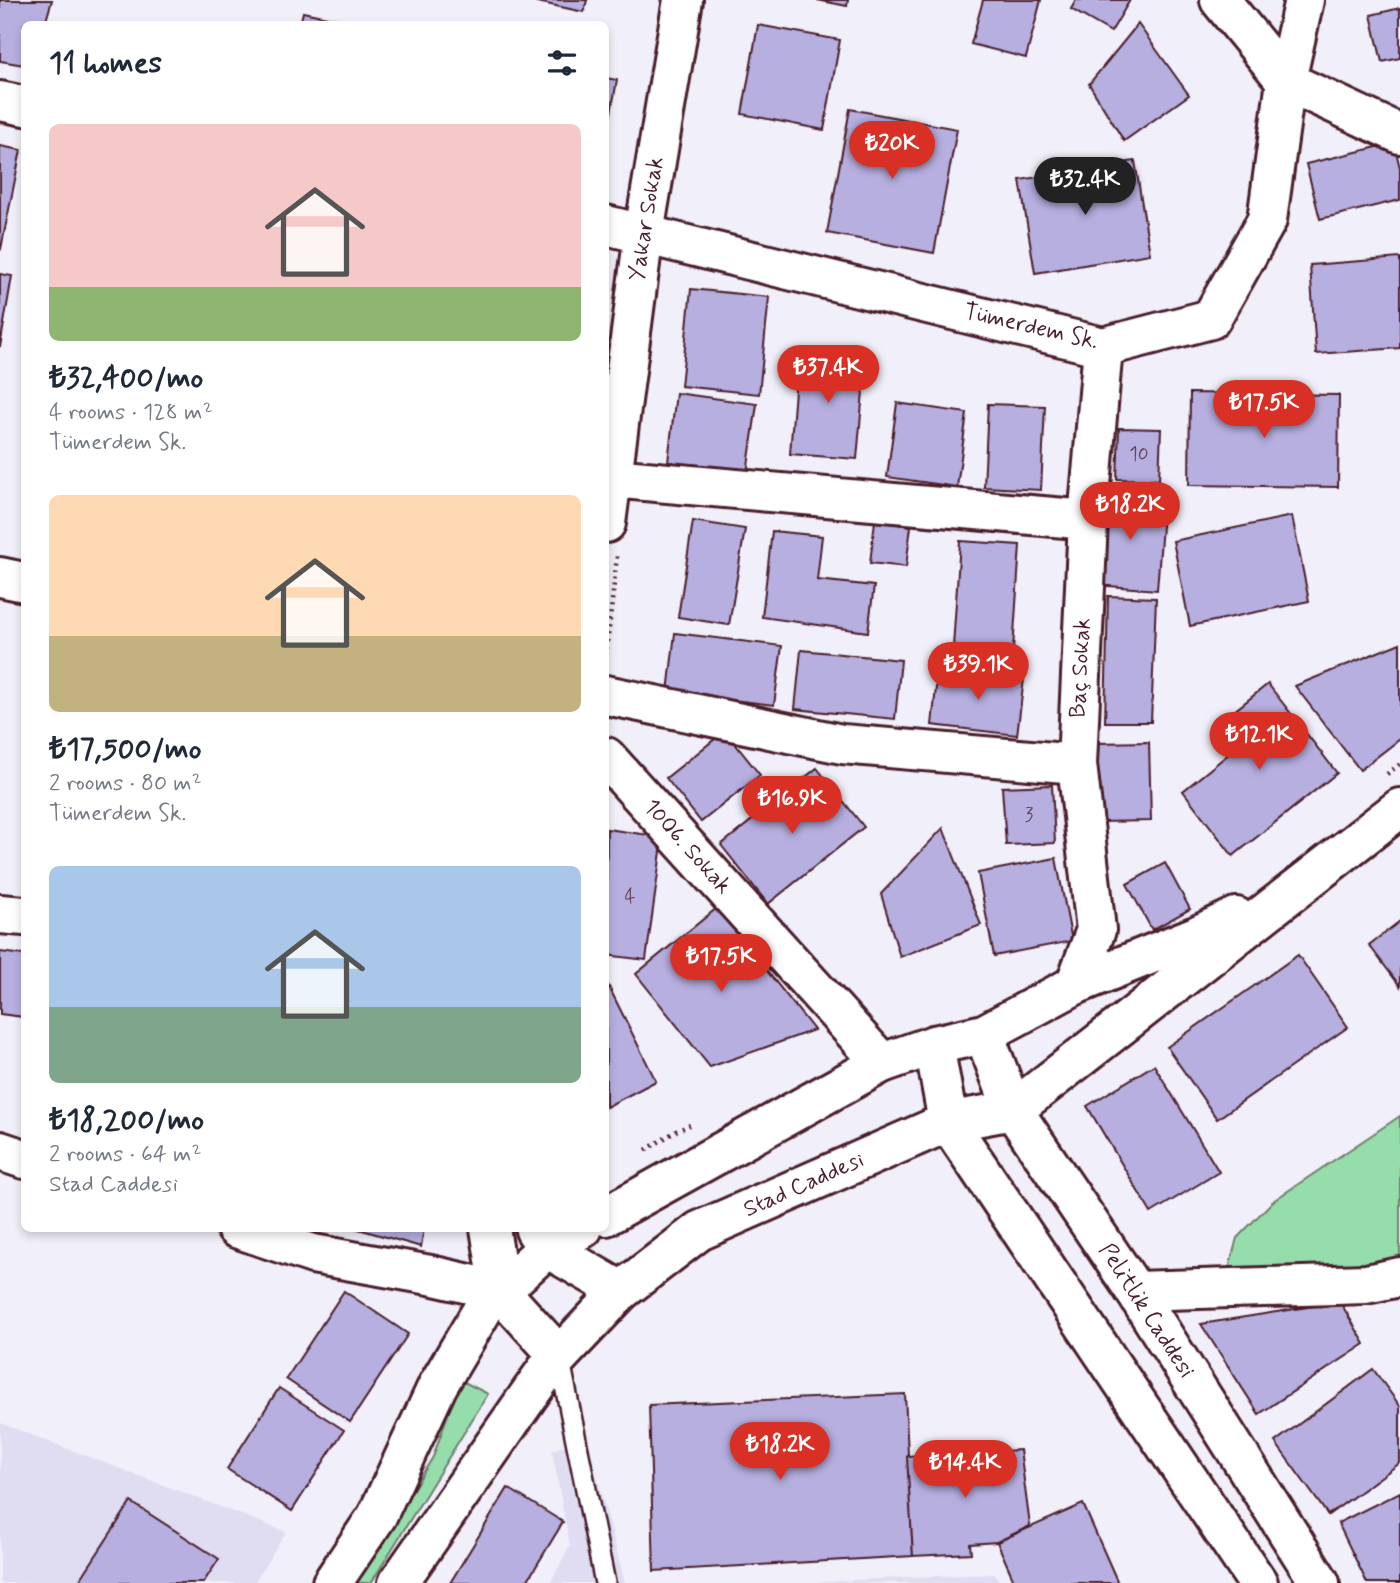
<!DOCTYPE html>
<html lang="en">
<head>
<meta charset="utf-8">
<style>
	body { margin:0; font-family:Mynerve,sans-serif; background:#f2f2f3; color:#1f2937; height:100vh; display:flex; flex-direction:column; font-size:26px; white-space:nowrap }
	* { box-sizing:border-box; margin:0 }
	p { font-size:23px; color:#747a83 }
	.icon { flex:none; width:38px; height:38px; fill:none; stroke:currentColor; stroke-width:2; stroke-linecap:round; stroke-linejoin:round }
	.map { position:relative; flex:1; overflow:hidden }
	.sheet { position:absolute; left:21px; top:21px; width:588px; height:1211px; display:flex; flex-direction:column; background:#fff; border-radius:10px; box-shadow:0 4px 10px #0003 }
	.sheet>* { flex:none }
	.price { position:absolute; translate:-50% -60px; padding:0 16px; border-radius:24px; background:#d93025; color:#fff; font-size:23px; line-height:46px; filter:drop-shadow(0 2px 4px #0008) }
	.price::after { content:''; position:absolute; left:50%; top:42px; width:21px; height:16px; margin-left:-10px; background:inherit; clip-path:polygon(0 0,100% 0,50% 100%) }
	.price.current { background:#222; color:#fff }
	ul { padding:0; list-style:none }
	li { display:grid; align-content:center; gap:14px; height:371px; padding:0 28px }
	li span { display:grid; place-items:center; height:217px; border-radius:10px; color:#555 }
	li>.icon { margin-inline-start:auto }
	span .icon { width:126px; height:126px; fill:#fffc; stroke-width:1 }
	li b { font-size:30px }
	h2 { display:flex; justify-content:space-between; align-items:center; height:84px; padding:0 28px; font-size:30px }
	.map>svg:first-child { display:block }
	.built { fill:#e0dcf2 }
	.green { fill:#96ddac; stroke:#707e6c; stroke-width:2 }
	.building { fill:#b7afe0; stroke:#4a1f2b; stroke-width:2 }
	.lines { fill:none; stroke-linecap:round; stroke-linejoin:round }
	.service-casing { stroke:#4a1f2b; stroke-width:24 }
	.minor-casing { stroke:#4a1f2b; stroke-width:44 }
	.tertiary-casing { stroke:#4a1f2b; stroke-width:44 }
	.path { stroke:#4a1f2b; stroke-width:4.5; stroke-dasharray:2 5; stroke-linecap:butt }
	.service { stroke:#fff; stroke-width:19 }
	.minor { stroke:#fff; stroke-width:38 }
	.tertiary { stroke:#fff; stroke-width:38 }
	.labels { text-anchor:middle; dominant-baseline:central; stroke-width:5; stroke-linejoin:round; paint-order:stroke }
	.number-label { font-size:19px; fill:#654358 }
	.street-label { font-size:23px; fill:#4a1f2b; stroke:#fff }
</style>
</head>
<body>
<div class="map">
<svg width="1400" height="1583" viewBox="0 0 1400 1583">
	<rect width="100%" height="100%" fill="#f1eff9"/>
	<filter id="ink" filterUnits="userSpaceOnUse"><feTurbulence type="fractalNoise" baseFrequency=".0143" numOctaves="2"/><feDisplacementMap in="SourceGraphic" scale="14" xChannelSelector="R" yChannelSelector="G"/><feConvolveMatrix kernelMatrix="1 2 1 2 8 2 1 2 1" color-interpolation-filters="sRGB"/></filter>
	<g filter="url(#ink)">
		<g class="built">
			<polygon points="0,1423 286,1532 254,1583 0,1583"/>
			<polygon points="586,1435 625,1583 626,1583 550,1583 570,1546 552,1451"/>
			<polygon points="995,1574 1000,1583 810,1583 910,1577"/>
		</g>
		<g class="green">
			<polygon points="1400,1116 1400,1269 1226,1280 1237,1238 1273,1201"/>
			<polygon points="460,1380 488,1394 371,1583 355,1583 433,1457"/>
		</g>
		<g class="building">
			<polygon points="0,0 52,0 45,24 24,24 24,65 0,61"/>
			<polygon points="528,0 587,0 584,12"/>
			<polygon points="817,0 848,0 847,6"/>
			<polygon points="983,0 1041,0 1026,58 971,44"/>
			<polygon points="1076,0 1130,0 1111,32 1071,9"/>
			<polygon points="1400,8 1400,58 1382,62 1371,15"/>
			<polygon points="303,12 361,24 300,24"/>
			<polygon points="1138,24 1189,95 1124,141 1089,84"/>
			<polygon points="758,25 840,40 824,130 742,114"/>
			<polygon points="606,78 617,80 606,141"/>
			<polygon points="850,109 957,129 934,253 827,233"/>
			<polygon points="1394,143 1400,168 1400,200 1320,219 1306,164"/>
			<polygon points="0,146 21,150 1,249 0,248"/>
			<polygon points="1135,161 1150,254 1035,273 1020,180"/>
			<polygon points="1400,258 1400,348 1316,354 1310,265"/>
			<polygon points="0,274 12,276 0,347"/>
			<polygon points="691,289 769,297 759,394 681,386"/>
			<polygon points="798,351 866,357 857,459 790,454"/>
			<polygon points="676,393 757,404 747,473 668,462"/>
			<polygon points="1190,393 1339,395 1338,487 1189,485"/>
			<polygon points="897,403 967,413 957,487 887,477"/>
			<polygon points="988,404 1045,406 1041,490 984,487"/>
			<polygon points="1119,428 1161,429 1159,480 1117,479"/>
			<polygon points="1104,495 1164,500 1157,590 1097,585"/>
			<polygon points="1292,516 1309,601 1190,626 1173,541"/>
			<polygon points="693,521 745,529 729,625 678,617"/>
			<polygon points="875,521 911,526 906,567 870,563"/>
			<polygon points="772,531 822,536 817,580 874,586 868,632 762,617"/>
			<polygon points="960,541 1020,545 1013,650 953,647"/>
			<polygon points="1108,596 1156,598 1151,722 1105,722"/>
			<polygon points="675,633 782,646 774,705 668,692"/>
			<polygon points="1400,643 1400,739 1360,770 1295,686"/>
			<polygon points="801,650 901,660 895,719 795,709"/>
			<polygon points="938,669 1024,679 1017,735 932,725"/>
			<polygon points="1268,684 1337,773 1233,856 1183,791 1236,748 1218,724"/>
			<polygon points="725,731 760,775 701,822 666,778"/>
			<polygon points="1149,742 1151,821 1098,822 1096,743"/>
			<polygon points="817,768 864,827 768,904 721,845"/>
			<polygon points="1052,785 1055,843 1006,845 1002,787"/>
			<polygon points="943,828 981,925 900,957 881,894"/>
			<polygon points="607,829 663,837 646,960 606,955"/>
			<polygon points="1056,858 1072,941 994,956 978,873"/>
			<polygon points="1165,863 1190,909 1152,930 1127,884"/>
			<polygon points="717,908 814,1030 710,1067 636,974"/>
			<polygon points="1400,921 1400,986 1369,945"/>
			<polygon points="0,952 24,955 24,1017 0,1014"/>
			<polygon points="1298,955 1348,1027 1217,1119 1167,1047"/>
			<polygon points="607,983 656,1081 606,1107 606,984"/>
			<polygon points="1154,1065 1219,1172 1151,1213 1087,1106"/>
			<polygon points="355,1228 424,1228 421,1247"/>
			<polygon points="344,1291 408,1334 350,1422 286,1379"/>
			<polygon points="1340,1302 1365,1344 1259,1414 1201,1324"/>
			<polygon points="1373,1369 1400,1406 1400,1463 1328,1515 1275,1442"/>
			<polygon points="279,1388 344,1430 292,1511 227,1469"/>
			<polygon points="905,1394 913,1556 654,1571 649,1405"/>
			<polygon points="1020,1450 1030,1526 997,1542 970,1544 971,1553 913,1556 907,1456"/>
			<polygon points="508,1488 563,1522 526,1583 450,1583"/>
			<polygon points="1400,1492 1400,1583 1367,1583 1338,1523"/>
			<polygon points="131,1502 219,1559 203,1583 78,1583"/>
			<polygon points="1083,1504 1118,1583 1015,1583 997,1542"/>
		</g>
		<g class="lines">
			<defs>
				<polyline id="service" points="559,1356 605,1583"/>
				<g id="minor">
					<polyline points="0,101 24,106"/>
					<polyline points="606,225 1103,347 1211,319 1267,220 1286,81 1304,0"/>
					<polyline points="611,478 1088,520"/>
					<polyline points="606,523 644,233 683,0"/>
					<polyline points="0,577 24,582"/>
					<polyline points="606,695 842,744 1077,764"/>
					<polyline points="606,757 882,1063"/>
					<polyline points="0,914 24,916"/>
					<polyline points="1075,985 1096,930 1077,764 1088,520 1103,347"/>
					<polyline points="984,1034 1013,1110 1135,1291 1320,1583"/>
					<polyline points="934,1045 948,1122 1258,1583"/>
					<polyline points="0,1151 24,1159"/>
					<polyline points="606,1216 882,1063 934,1045 984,1034 1075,985 1196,936 1236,917"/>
					<polyline points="236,1228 313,1254 430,1275 500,1291"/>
					<polyline points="490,1228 500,1291 559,1356"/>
					<polyline points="535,1230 547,1248 621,1291"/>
					<polyline points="1135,1291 1366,1284 1400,1277"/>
					<polyline points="332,1583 377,1516 438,1385 486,1304 547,1248 583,1228"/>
					<polyline points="398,1583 547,1369 621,1291 699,1231 948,1122 1013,1110 1400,808"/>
				</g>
				<polyline id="tertiary" points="1220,0 1286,81 1400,134"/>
			</defs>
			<use href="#service" class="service-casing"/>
			<use href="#minor" class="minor-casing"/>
			<use href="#tertiary" class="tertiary-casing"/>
			<g class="path">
				<polyline points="606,656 617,556"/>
				<polyline points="1387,774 1400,764"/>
				<polyline points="646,1150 676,1131 690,1125"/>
			</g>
			<use href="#service" class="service"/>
			<use href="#minor" class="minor"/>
			<use href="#tertiary" class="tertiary"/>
		</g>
	</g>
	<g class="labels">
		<g class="number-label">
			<text x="1139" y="454">10</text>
			<text x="1029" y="815">3</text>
			<text x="630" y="897">4</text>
		</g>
		<g class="street-label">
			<text transform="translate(647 219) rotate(-81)">Yakar Sokak</text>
			<text transform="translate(1031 327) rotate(13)">Tümerdem Sk.</text>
			<text transform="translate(1081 668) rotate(-87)">Baç Sokak</text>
			<text transform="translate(687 847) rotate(48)">1006. Sokak</text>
			<text transform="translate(804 1185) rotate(-24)">Stad Caddesi</text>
			<text transform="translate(1146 1311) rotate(57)">Pelitlik Caddesi</text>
		</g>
	</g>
</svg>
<b class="price" style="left:892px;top:181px">₺20K</b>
<b class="price current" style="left:1085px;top:217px">₺32.4K</b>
<b class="price" style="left:828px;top:405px">₺37.4K</b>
<b class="price" style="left:1264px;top:440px">₺17.5K</b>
<b class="price" style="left:1130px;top:542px">₺18.2K</b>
<b class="price" style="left:978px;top:702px">₺39.1K</b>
<b class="price" style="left:1259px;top:772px">₺12.1K</b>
<b class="price" style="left:792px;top:836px">₺16.9K</b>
<b class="price" style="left:721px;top:994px">₺17.5K</b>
<b class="price" style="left:780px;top:1482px">₺18.2K</b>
<b class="price" style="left:965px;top:1500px">₺14.4K</b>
<section class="sheet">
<h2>11 homes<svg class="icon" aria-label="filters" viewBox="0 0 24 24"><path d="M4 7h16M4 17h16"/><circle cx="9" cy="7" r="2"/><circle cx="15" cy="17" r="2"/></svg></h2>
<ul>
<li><span style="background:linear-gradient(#f6c9c9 75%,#8fb573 0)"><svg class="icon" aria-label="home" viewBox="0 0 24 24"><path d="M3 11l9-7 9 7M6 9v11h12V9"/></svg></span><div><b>₺32,400/mo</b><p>4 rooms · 128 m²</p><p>Tümerdem Sk.</p></div></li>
<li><span style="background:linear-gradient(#ffd9b3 65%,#c2b280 0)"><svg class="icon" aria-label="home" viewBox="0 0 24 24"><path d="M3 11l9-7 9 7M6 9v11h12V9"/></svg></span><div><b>₺17,500/mo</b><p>2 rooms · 80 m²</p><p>Tümerdem Sk.</p></div></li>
<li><span style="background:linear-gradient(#a9c7e8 65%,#7fa58c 0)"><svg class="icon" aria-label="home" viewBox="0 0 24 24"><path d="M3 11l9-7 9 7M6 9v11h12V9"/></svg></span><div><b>₺18,200/mo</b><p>2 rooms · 64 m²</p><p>Stad Caddesi</p></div></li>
</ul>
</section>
</div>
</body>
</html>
